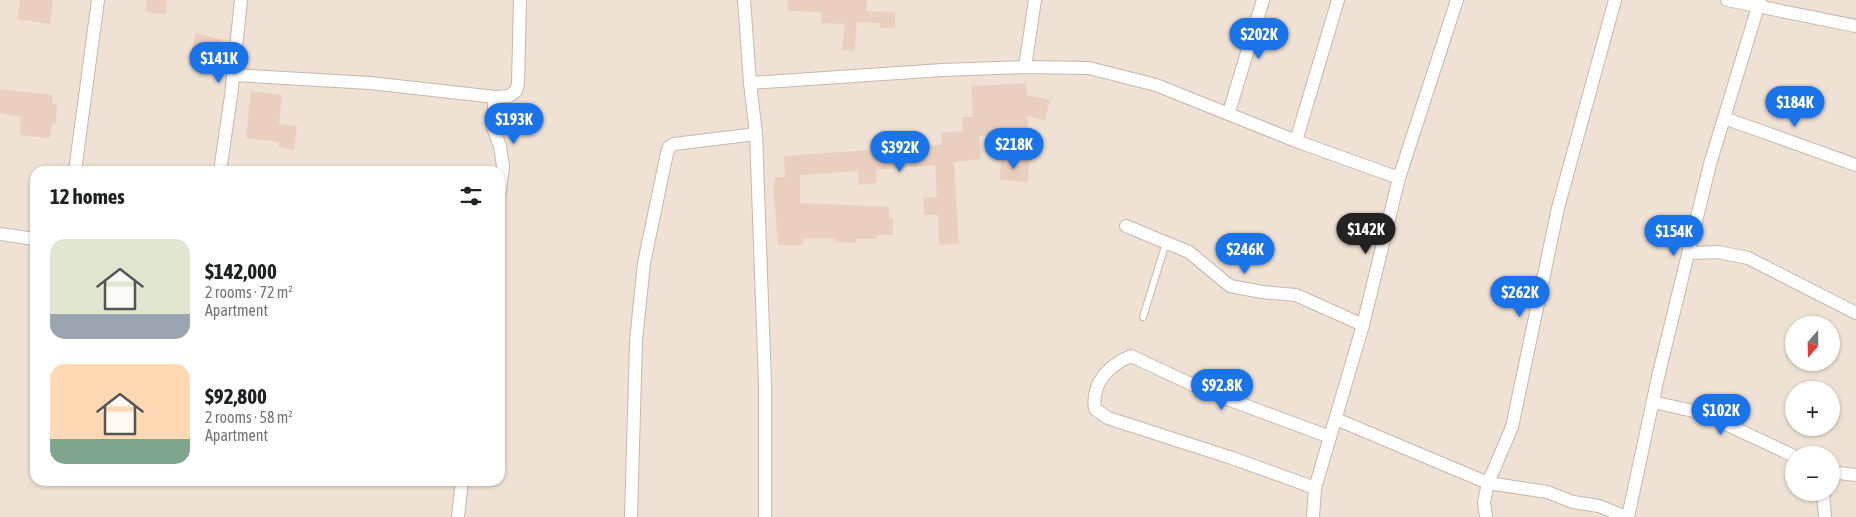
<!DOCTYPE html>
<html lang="en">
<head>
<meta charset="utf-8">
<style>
	body { margin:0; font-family:"Asap Condensed",sans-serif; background:#f6f6f6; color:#202124; height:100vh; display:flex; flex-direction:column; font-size:19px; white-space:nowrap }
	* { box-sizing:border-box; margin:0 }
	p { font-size:16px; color:#757577 }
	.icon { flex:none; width:28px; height:28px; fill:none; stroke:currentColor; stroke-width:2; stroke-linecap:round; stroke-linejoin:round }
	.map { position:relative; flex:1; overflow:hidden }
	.details { position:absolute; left:30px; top:166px; width:475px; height:320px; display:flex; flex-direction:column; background:#fff; border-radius:15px; box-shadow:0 1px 4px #0004 }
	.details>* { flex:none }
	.needle { width:32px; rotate:200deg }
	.controls { position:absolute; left:1785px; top:316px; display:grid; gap:10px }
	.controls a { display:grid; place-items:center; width:55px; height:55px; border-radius:50%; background:#fff; box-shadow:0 1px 4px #0004; font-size:25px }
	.price { position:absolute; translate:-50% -42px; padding:0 11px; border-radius:18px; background:#1a73e8; color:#fff; font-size:16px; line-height:32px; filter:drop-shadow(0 1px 2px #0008) }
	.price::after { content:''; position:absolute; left:50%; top:30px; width:15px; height:11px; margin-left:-8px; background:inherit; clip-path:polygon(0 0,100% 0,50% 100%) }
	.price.current { background:#222; color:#fff }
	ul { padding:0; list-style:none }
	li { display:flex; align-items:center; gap:15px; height:125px; padding:0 20px }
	li span { display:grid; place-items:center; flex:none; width:140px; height:100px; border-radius:15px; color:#555 }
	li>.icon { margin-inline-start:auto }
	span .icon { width:60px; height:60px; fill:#fffc; stroke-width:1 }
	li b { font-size:21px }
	h2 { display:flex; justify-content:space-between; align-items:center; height:60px; padding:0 20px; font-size:21px }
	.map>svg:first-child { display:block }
	.residential { fill:#efe1d4; fill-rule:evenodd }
	.building { fill:#eacec0 }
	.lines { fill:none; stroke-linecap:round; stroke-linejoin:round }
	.service-casing { stroke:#c8b7ad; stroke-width:8 }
	.minor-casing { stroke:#c8b7ad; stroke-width:14 }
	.service { stroke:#fff; stroke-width:6 }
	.minor { stroke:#fff; stroke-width:12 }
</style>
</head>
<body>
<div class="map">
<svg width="1856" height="517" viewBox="0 0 1856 517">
	<rect width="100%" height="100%" fill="#f9efe5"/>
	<path class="residential" d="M0 0H1856V517H0ZM35 171H500V481H35ZM1794 325H1831V362H1794ZM1794 390H1831V428H1794ZM1794 455H1831V492H1794Z"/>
	<g class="building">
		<polygon points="20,0 53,0 50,24 17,19"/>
		<polygon points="147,0 167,0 166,14 146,12"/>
		<polygon points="788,0 867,0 866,11 895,12 895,28 880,28 880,23 857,22 854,51 842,50 845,24 821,23 822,12 788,11"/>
		<polygon points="196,33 222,40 218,57 192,49"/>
		<polygon points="1026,83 1027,95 1050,100 1045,120 1027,116 1028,130 1023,131 1023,133 979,136 981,159 954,162 959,244 939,245 938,215 924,215 923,198 937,197 935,165 876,170 877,183 859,185 858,171 800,175 800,203 889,207 889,218 893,218 893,235 877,235 877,239 856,239 856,243 835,242 835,238 803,238 803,245 778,245 773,183 775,183 775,177 785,177 784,156 942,145 941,133 963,131 962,117 973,117 971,86"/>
		<polygon points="0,89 53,95 52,104 57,104 56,124 52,123 50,138 20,135 21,117 0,113"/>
		<polygon points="251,91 282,95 279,124 297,126 294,150 278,147 279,142 246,138"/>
		<polygon points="1001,158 1029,160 1028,182 1000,180"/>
	</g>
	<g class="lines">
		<defs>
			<polyline id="service" points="1143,317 1166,243"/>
			<g id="minor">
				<polyline points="744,0 750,83 756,134 765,385 765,517"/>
				<polyline points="1615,0 1558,208 1512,427 1488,483 1547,492 1573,502 1599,506 1626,517"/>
				<polyline points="1727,0 1856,26"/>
				<polyline points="1025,67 1035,0"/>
				<polyline points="234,75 370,83 495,97 509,96 516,91 518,84 520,0"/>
				<polyline points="750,83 942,70 1025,67 1089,68 1156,85 1296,141 1399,178"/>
				<polyline points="495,97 492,125 500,146 503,166 500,191"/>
				<polyline points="1229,112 1263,0"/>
				<polyline points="1724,118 1856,165"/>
				<polyline points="1296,141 1338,0"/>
				<polyline points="75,171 98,0"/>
				<polyline points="220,171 231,96 241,0"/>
				<polyline points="1126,226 1189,252 1230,286 1262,292 1296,295 1363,325"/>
				<polyline points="0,234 35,239"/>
				<polyline points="1689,253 1718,252 1748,258 1856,313"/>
				<polyline points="1653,402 1702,413 1794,456"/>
				<polyline points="1336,419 1488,483 1484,502 1486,517"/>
				<polyline points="1831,472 1856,475"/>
				<path d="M1315 488 1232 458 1108 418 1095 409C1091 383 1109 365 1131 356L1206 391 1330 437"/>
				<polyline points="1823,492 1825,517"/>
				<polyline points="458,517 462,481"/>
				<polyline points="631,517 636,341 644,263 667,153 669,147 674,144 756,134"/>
				<polyline points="1313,517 1315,488 1363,325 1399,178 1457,0"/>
				<polyline points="1628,517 1658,377 1710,164 1760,0"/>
			</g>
		</defs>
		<use href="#service" class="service-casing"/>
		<use href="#minor" class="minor-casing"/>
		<use href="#service" class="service"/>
		<use href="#minor" class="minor"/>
	</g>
</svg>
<div class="controls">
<a><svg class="needle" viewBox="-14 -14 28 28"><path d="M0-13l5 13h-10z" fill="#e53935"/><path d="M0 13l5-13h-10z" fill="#757577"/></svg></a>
<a>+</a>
<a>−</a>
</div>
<b class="price" style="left:1259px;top:60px">$202K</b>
<b class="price" style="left:219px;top:84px">$141K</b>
<b class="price" style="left:1795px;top:128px">$184K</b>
<b class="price" style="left:514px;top:145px">$193K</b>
<b class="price" style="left:1014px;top:170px">$218K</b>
<b class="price" style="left:900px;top:173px">$392K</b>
<b class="price current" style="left:1366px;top:255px">$142K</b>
<b class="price" style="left:1674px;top:257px">$154K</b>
<b class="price" style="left:1245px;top:275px">$246K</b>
<b class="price" style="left:1520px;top:318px">$262K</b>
<b class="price" style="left:1222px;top:411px">$92.8K</b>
<b class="price" style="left:1721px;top:436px">$102K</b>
<section class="details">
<h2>12 homes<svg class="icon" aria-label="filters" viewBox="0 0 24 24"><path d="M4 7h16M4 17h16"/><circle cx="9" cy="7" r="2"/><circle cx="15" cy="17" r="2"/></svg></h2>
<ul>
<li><span style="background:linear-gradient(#dfe7d0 75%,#9aa5b1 0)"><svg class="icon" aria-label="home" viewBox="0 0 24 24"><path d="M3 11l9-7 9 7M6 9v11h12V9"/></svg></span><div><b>$142,000</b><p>2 rooms · 72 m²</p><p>Apartment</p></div></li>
<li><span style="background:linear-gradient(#ffd9b3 75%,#7fa58c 0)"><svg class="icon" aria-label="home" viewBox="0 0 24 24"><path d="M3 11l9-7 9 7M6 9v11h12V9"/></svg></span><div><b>$92,800</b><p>2 rooms · 58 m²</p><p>Apartment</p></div></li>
</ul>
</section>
</div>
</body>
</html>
